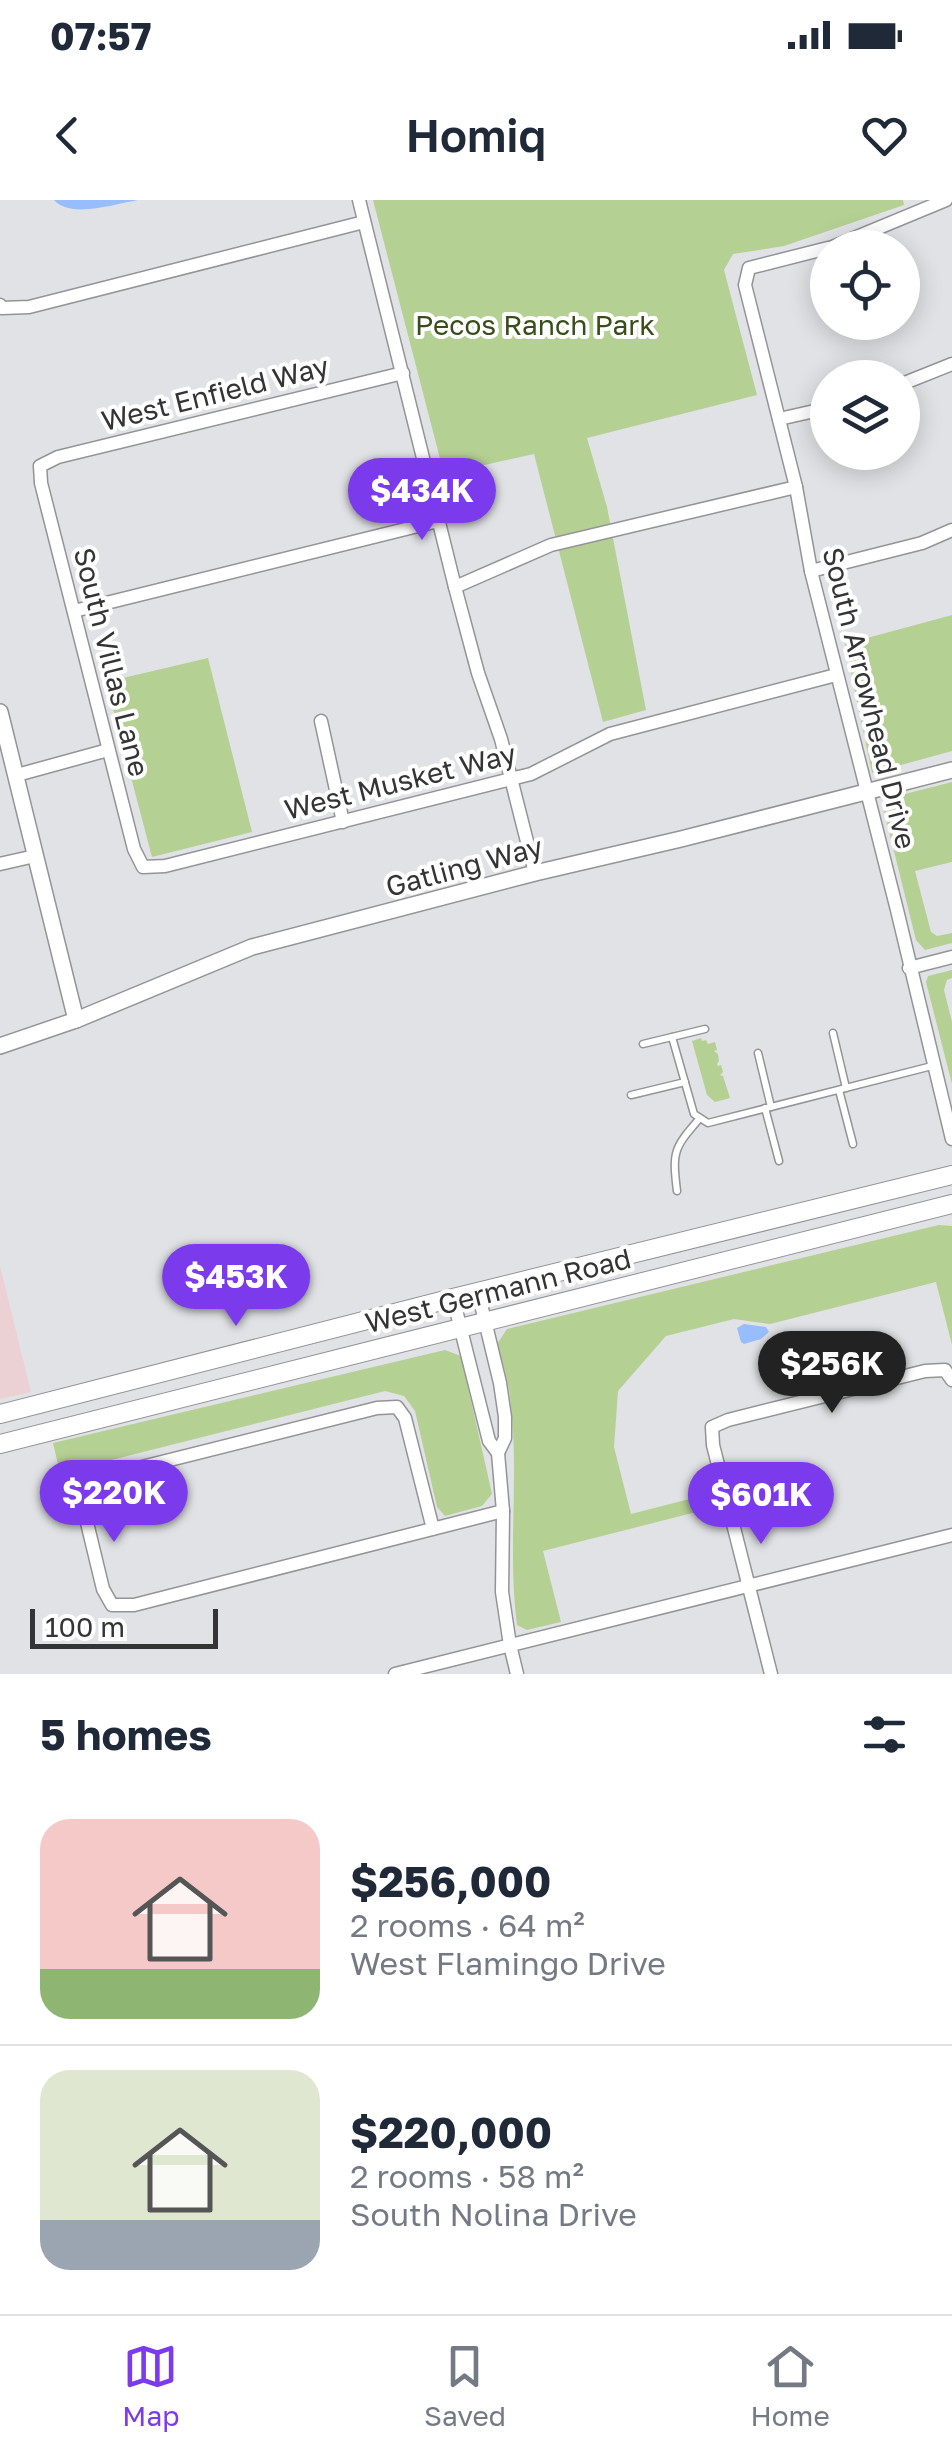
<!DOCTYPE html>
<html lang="en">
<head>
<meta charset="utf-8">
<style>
	body { margin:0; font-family:"Golos Text",sans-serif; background:#f2f2f3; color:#1f2937; height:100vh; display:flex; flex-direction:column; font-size:38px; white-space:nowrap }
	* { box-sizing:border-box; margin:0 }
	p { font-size:32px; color:#747a83 }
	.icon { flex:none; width:55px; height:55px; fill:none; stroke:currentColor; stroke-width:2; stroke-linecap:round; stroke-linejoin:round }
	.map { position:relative; height:1474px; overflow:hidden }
	.side { display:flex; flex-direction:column; background:#fff; flex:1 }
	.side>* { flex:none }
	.tools { position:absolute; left:810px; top:30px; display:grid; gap:20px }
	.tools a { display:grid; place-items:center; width:110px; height:110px; border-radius:50%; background:#fff; box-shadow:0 5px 25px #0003; font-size:50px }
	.scale { position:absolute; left:30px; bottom:25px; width:188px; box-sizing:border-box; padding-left:10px; border:5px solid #343436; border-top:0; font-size:28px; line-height:35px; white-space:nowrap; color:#343436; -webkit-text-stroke:8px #fff; paint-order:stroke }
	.price { position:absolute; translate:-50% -85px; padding:0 22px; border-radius:35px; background:#7c3aed; color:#fff; font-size:32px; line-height:65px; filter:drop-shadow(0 2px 5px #0008) }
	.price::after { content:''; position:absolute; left:50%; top:60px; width:30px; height:22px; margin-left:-15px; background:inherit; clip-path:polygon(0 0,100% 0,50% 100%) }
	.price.current { background:#222; color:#fff }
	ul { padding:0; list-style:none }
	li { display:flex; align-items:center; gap:30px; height:250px; padding:0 40px }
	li+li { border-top:2px solid #e0e1e3 }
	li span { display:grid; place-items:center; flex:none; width:280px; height:200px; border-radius:30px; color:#555 }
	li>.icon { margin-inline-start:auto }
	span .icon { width:120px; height:120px; fill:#fffc; stroke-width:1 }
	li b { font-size:42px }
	h2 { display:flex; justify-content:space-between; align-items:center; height:120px; padding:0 40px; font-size:42px }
	.status { display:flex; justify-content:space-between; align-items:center; height:70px; padding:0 50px; background:#fff; direction:ltr }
	.status svg { height:28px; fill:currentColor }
	header { display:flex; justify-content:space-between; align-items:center; height:130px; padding:0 40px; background:#fff; font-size:45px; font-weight:600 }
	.menu { display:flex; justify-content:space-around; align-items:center; height:140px; border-top:2px solid #e0e1e3; background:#fff; font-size:28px; color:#747a83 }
	.menu a { display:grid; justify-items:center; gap:5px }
	.menu .current { color:#7c3aed }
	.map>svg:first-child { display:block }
	.commercial { fill:#ebd1d4 }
	.green { fill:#b5d093 }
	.water { fill:#98bdfd }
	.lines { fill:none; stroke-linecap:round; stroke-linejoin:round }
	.service-casing { stroke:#949498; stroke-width:9 }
	.minor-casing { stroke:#949498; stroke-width:15 }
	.tertiary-casing { stroke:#949498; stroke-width:18 }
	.secondary-casing { stroke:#949498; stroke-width:20 }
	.service { stroke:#fff; stroke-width:6 }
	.minor { stroke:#fff; stroke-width:12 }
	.tertiary { stroke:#fff; stroke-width:15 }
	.secondary { stroke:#fff; stroke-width:18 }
	.labels { text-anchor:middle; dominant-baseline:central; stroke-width:8; stroke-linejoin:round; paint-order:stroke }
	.park-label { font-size:28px; fill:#394d1a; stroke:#fff }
	.street-label { font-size:28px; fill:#343436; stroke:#fff }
</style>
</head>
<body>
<div class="status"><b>07:57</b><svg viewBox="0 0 49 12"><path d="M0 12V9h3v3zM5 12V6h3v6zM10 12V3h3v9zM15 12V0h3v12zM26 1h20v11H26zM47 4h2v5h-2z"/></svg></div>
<header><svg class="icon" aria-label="back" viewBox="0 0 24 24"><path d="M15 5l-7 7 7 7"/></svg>Homiq<svg class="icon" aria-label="heart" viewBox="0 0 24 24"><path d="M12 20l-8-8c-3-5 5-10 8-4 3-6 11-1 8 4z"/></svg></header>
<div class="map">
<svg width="952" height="1474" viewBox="0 0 952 1474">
	<rect width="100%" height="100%" fill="#e1e2e5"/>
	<polygon class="commercial" points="0,1066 31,1192 0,1199"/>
	<g class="green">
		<polygon points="373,0 903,0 904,5 784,46 733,54 724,70 757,195 587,238 607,307 646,510 603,522 534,254 444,274"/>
		<polygon points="952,415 952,551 872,573 845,444"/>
		<polygon points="208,458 252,632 152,657 106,482"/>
		<polygon points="952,582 952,662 915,671 931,732 937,736 952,733 952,743 925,750 916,740 884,611 889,598"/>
		<polygon points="952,770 952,778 947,780 944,790 952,822 952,884 926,782 928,776"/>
		<polygon points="701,838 702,841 706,840 708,844 715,842 717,850 714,851 718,854 719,861 717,864 718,866 721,865 723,872 720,875 723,876 730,898 715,902 707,895 692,841"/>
		<path d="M939 1025 952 1026V1145L936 1082 770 1124 734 1119 666 1136 618 1191 614 1247 631 1314 717 1292 720 1306 543 1351 561 1422 527 1430 517 1425C507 1349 520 1273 510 1197 508 1179 502 1161 497 1144L507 1129Z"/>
		<polygon points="445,1150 461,1156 492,1294 482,1306 445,1316 437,1307 415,1211 404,1196 385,1191 60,1273 53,1243"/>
	</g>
	<g class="water">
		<path d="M54 0H138C114 4 71 19 54 0Z"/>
		<polygon points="744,1124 766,1127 769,1132 761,1139 744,1144 741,1142 737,1128"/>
	</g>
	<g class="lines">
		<defs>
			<g id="service">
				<polyline points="833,833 846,888"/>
				<polyline points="672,837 705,829"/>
				<polyline points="643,844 672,837 694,914 708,923 932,866"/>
				<polyline points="758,853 771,907"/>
				<polyline points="839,890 853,944"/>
				<polyline points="631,895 685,882"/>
				<polyline points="765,908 779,961"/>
				<path d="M677 991C672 951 674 948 700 918"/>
			</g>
			<g id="minor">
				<polyline points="359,0 455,387 478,473 501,539 535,673"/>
				<polyline points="828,48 749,68 745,85 796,287 811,371 897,710 952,939"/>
				<polyline points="830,48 946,0"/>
				<polyline points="0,105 2,108 29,107 364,22"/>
				<polyline points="403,173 58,257 40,266 41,283 134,649 143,667 165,666 531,574 610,534 836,475"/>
				<polyline points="902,184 952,164"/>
				<polyline points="779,219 828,208"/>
				<polyline points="811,371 922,343 952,330"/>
				<polyline points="455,387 551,345 796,287"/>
				<polyline points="74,411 438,321"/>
				<polyline points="321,521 343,622"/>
				<polyline points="17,575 108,550"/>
				<polyline points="0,664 35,656"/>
				<polyline points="909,768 952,757"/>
				<polyline points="478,1092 500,1183 505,1217 505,1238 498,1253 503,1311 502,1392 510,1445 517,1474"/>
				<polyline points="453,1098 489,1241 498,1253"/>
				<polyline points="433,1329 405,1218 397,1207 377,1208 98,1278 84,1286 82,1302 103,1389 112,1405 134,1405 503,1311"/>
				<polyline points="395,1474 952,1335"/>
				<polyline points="771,1474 713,1245 712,1227 728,1220 925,1171 945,1170 952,1180"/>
			</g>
			<g id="tertiary">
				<polyline points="0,512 76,820"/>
				<polyline points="0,846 76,820 252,747 535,673 681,639 952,570"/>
			</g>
			<g id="secondary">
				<polyline points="0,1214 453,1098 952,975"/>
				<polyline points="0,1244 952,1004"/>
			</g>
		</defs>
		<use href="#service" class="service-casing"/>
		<use href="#minor" class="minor-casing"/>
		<use href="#tertiary" class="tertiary-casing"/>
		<use href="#secondary" class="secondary-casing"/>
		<use href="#service" class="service"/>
		<use href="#minor" class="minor"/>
		<use href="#tertiary" class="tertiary"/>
		<use href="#secondary" class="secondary"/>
	</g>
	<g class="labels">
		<g class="park-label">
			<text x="535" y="124">Pecos Ranch Park</text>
		</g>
		<g class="street-label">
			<text transform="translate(215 193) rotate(-14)">West Enfield Way</text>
			<text transform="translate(112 462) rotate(76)">South Villas Lane</text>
			<text transform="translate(870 498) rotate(76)">South Arrowhead Drive</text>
			<text transform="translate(400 581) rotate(-14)">West Musket Way</text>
			<text transform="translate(464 666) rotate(-15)">Gatling Way</text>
			<text transform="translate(498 1090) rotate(-14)">West Germann Road</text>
		</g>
	</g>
</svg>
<div class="tools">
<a><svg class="icon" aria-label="locate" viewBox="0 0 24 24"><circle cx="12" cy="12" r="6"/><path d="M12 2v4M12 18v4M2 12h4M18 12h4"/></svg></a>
<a><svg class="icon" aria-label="layers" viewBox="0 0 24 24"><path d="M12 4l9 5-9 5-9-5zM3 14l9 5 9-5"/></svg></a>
</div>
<div class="scale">100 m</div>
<b class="price" style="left:422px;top:343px">$434K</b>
<b class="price" style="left:236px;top:1129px">$453K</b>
<b class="price current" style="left:832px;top:1216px">$256K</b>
<b class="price" style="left:114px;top:1345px">$220K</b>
<b class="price" style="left:761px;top:1347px">$601K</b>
</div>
<section class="side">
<h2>5 homes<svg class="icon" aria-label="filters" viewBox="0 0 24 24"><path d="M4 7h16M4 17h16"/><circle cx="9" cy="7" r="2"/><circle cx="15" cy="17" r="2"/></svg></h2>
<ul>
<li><span style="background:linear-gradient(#f6c9c9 75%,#8fb573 0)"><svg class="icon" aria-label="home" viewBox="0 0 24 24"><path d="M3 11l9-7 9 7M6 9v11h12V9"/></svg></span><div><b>$256,000</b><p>2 rooms · 64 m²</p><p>West Flamingo Drive</p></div></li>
<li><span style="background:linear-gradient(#dfe7d0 75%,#9aa5b1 0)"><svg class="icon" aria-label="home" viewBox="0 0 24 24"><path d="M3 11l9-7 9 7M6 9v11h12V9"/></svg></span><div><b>$220,000</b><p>2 rooms · 58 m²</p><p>South Nolina Drive</p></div></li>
</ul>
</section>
<nav class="menu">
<a class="current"><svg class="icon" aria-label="map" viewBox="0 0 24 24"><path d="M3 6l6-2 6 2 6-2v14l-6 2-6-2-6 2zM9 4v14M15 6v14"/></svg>Map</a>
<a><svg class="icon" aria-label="saved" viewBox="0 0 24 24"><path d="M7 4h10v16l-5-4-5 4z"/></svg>Saved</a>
<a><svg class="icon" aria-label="home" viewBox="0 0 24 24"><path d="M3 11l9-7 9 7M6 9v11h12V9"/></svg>Home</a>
</nav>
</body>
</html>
